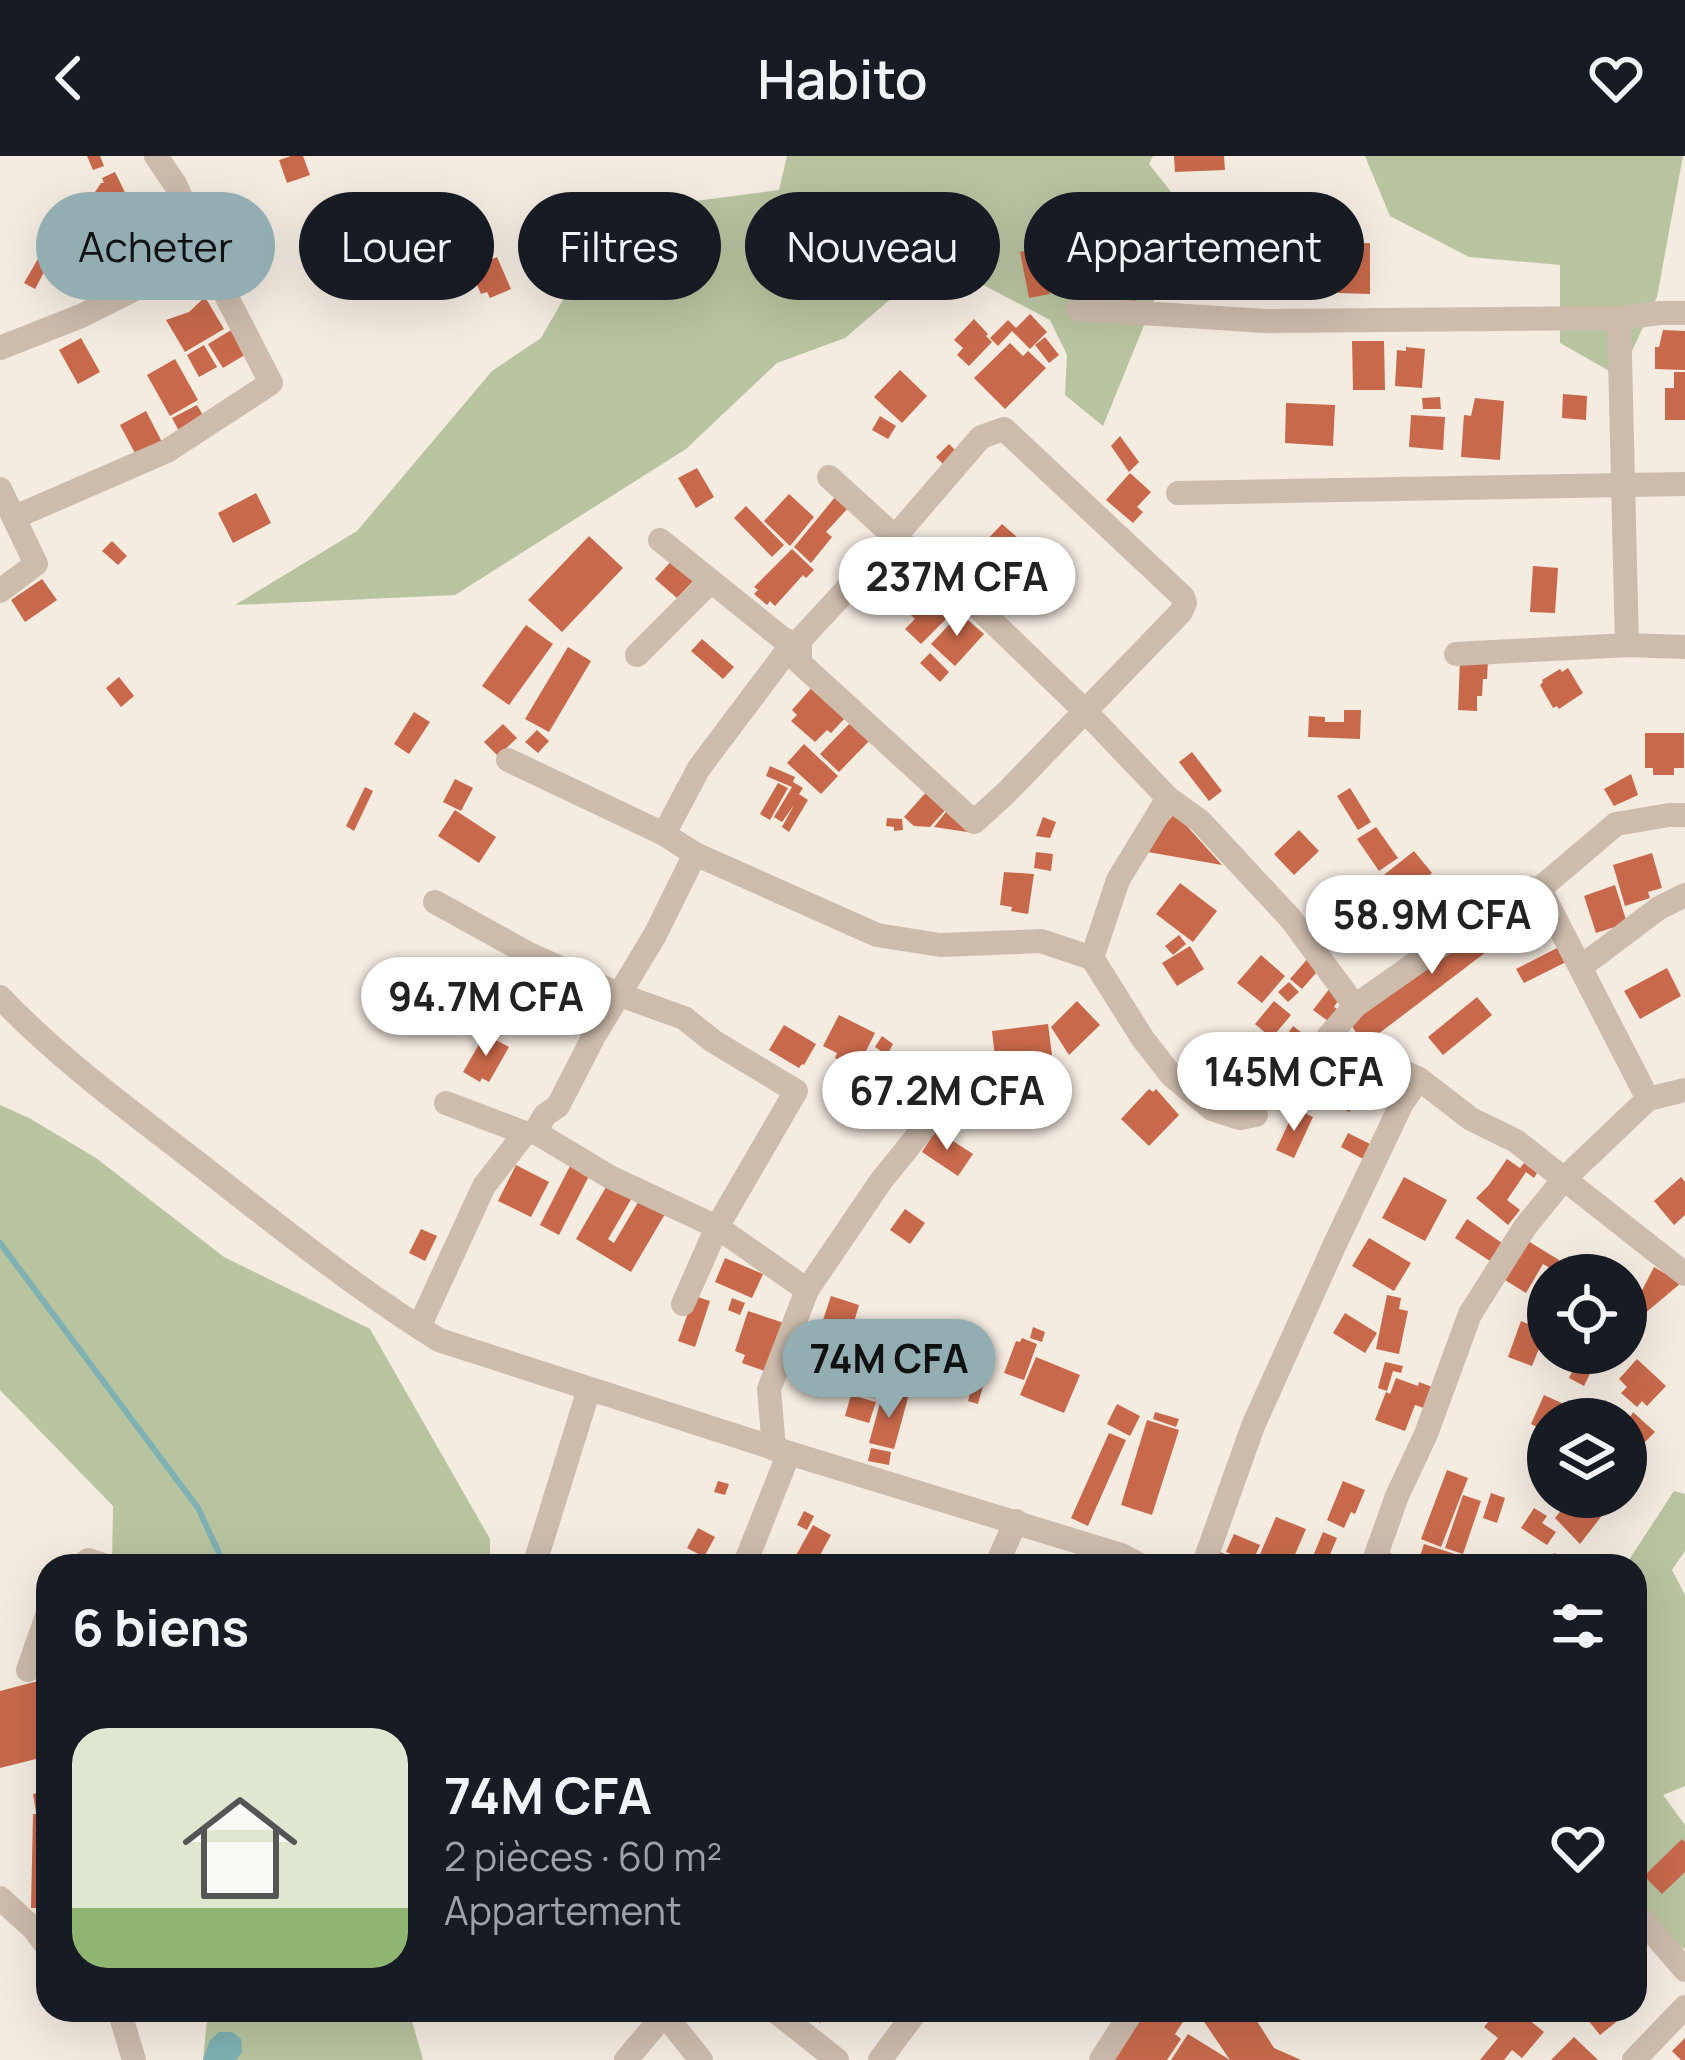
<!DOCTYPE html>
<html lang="fr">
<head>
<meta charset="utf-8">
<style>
	body { margin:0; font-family:Manrope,sans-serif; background:#242831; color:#f1f3f6; height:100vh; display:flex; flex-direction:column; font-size:45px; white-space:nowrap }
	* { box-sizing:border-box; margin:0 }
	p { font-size:39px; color:#9ea1a6 }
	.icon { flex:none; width:66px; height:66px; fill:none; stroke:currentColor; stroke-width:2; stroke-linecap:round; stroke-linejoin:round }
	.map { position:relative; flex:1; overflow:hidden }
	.side { position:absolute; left:36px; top:1398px; width:1611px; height:468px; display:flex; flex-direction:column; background:#171b24; border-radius:36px; box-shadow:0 12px 48px #0002 }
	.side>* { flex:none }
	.top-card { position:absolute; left:36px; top:36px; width:1614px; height:108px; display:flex; gap:24px }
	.buttons { position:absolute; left:1527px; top:1098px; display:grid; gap:24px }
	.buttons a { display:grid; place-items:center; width:120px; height:120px; border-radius:50%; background:#171b24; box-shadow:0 12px 48px #0002; font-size:60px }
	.price { position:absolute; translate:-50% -102px; padding:0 27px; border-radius:42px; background:#fff; color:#222; font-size:39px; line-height:78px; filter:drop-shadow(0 3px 6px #0008) }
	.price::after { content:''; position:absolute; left:50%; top:72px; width:36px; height:27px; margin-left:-18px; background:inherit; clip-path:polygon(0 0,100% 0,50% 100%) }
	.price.selected { background:#92aeb2; color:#111 }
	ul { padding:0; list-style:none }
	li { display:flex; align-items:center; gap:36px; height:300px; padding:0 36px }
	li span { display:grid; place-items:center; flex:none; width:336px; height:240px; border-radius:36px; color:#555 }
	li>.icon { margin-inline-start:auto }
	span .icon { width:144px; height:144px; fill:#fffc; stroke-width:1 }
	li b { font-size:51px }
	h2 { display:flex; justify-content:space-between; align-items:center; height:144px; padding:0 36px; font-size:51px }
	.tag { padding:0 42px; border-radius:54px; background:#171b24; box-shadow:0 12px 48px #0002; font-size:42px; line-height:108px }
	.tag.selected { background:#92aeb2; color:#111 }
	header { display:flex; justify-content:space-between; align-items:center; height:156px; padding:0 36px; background:#171b24; font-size:54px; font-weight:600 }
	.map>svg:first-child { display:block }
	.green { fill:#b8c4a0 }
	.water { fill:#7fb0b2 }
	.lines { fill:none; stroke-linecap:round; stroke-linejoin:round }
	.stream { stroke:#7fb0b2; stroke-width:6 }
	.building { fill:#c8694b }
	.minor { stroke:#cdbbac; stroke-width:24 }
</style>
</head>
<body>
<header><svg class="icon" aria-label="back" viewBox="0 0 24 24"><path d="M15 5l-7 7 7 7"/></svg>Habito<svg class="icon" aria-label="heart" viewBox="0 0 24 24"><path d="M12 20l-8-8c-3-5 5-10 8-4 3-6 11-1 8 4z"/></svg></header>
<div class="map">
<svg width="1685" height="1904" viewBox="0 0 1685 1904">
	<rect width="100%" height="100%" fill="#f4ebe1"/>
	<g class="green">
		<polygon points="787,0 1153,0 1149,8 1210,85 1158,135 1103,270 1065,239 1067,199 1050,164 953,113 914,123 845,182 777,207 686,293 455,439 235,449 357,375 492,215 541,182 580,114 657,50 779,34"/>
		<polygon points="1365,0 1683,0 1657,141 1620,221 1560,187 1560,109 1469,101 1390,60"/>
		<polygon points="0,949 29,962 96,1002 224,1101 370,1173 490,1383 490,1410 112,1410 113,1350 0,1234"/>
		<polygon points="1674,1335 1685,1338 1685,1395 1672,1414 1685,1439 1685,1630 1663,1639 1685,1669 1685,1793 1656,1776 1635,1741 1635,1410 1625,1410"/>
		<polygon points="208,1854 409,1854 423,1904 203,1904"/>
	</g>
	<polygon class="water" points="219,1876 232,1876 241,1883 242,1896 236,1904 203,1904 210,1884"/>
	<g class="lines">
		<g class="stream">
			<polyline points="0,1087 198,1352 225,1410"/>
			<polyline points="270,1854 271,1859"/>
		</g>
	</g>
	<g class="building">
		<polygon points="87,0 100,0 104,10 93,14"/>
		<polygon points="291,0 303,0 310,19 287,27 279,4"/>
		<polygon points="1174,0 1224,0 1225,14 1175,16"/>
		<polygon points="115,16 137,61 124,68 113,46 93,39 101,27 104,27 102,22"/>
		<polygon points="371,54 390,87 360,105 341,72"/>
		<polygon points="136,69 160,97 128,122 105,96"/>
		<polygon points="75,84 108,112 105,115 122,132 95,147 85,136 81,140 66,124 69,121 59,111 67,103"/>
		<polygon points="1138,86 1140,118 1108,120 1106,88"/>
		<polygon points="1370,87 1370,138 1338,137 1337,88"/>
		<polygon points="1041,91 1050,138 1029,142 1020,96"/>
		<polygon points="39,101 49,107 35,133 24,127"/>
		<polygon points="497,101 511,133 490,142 487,136 481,138 470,113"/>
		<polygon points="1135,124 1136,146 1103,147 1102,125"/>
		<polygon points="1140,128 1153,129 1152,141 1139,140"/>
		<polygon points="205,141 224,173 185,196 166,164 189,156"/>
		<polygon points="1030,158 1047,176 1030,193 1012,175 998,190 990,182 1008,164 1016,172"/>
		<polygon points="974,163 988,178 986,180 992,186 969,210 957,199 963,192 954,184"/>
		<polygon points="233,173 248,197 223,212 208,188"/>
		<polygon points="1663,174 1685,175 1685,214 1655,213 1655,191 1659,191"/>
		<polygon points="1045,181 1059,199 1049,207 1035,189"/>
		<polygon points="81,182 100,216 78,228 59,194"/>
		<polygon points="1352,185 1384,185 1385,234 1353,234"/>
		<polygon points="1010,187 1023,200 1028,195 1046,212 1005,253 974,222"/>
		<polygon points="204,189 217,211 199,221 187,199"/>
		<polygon points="1406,191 1425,193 1422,232 1395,230 1397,194 1406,195"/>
		<polygon points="175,203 198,244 170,260 147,219"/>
		<polygon points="900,214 927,240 902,267 874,241"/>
		<polygon points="1674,216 1685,216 1685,264 1665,264 1665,232 1674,232"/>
		<polygon points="1563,238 1587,240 1586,264 1562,262"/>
		<polygon points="1440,241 1441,253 1423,253 1422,242"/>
		<polygon points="1475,242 1504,245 1500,304 1461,301 1464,259 1471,260"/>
		<polygon points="1286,247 1335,249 1333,290 1285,287"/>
		<polygon points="197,249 207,266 179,275 172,262"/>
		<polygon points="146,255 162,286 136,299 120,269"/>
		<polygon points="1411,259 1445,261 1443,294 1409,291"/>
		<polygon points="880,260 896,270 888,283 872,274"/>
		<polygon points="1120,280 1139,306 1129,316 1111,290"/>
		<polygon points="949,288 959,298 946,311 936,301"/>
		<polygon points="697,312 714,341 696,352 678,322"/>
		<polygon points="1130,317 1151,336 1137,351 1143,356 1133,367 1106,344"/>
		<polygon points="256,337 271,367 233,387 218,357"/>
		<polygon points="789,338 814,361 790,390 764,365"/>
		<polygon points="836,340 849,351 826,376 832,381 811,407 794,391"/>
		<polygon points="746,350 784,389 772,401 734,362"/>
		<polygon points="1002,368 1018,382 980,423 964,408"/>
		<polygon points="589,380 623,412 562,476 528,444"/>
		<polygon points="112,385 127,400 118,409 102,395"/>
		<polygon points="792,393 814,414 806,422 803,419 775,450 770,445 767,449 754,438 758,434 754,431"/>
		<polygon points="674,402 696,422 677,442 655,423"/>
		<polygon points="1533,410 1558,412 1555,457 1530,456"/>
		<polygon points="42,423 57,444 25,466 11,444"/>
		<polygon points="916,440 927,451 935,442 952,457 921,488 905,473 915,463 904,452"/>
		<polygon points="960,457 984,478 955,510 931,488"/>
		<polygon points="526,469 553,488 509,549 482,530"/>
		<polygon points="702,483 734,511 723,523 691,495"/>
		<polygon points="568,491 591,505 549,576 525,563"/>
		<polygon points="930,497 949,516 940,526 920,507"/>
		<polygon points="1460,504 1488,505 1487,523 1483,523 1482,540 1477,540 1477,555 1458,554"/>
		<polygon points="1568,512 1583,537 1559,553 1557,550 1553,552 1540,529 1543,526 1542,524 1560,513 1562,516"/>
		<polygon points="119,521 134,540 121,551 106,532"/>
		<polygon points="814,529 844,563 831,577 827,574 815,586 791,565 797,559 792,554"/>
		<polygon points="1344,554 1361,554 1360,583 1308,581 1309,560 1325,561 1325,566 1344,566"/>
		<polygon points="414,556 430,566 409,598 394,588"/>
		<polygon points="854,563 872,582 839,616 820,598"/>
		<polygon points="503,568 517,582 498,600 484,586"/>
		<polygon points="537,574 549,585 538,597 525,586"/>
		<polygon points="1645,577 1684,577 1684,612 1674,612 1674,619 1653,619 1653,612 1645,612"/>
		<polygon points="804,588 838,620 821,638 787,607"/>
		<polygon points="1192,596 1222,635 1209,645 1179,606"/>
		<polygon points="770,610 795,621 793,626 803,632 799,638 808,644 789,676 782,671 794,649 782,666 774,661 792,631 766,620"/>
		<polygon points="1631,618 1638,639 1614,650 1604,633"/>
		<polygon points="455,623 473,632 461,655 443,646"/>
		<polygon points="778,627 788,632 770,664 760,658"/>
		<polygon points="365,631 373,635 354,675 346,670"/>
		<polygon points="1350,632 1371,666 1358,674 1337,640"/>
		<polygon points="928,634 948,651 930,671 914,670 904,661"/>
		<polygon points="949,652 974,677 934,671"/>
		<polygon points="455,654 496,681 479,707 438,680"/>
		<polygon points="1175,657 1222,709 1142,695"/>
		<polygon points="1043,661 1056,666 1050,682 1036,680"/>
		<polygon points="887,662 902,663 903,674 894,675 894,671 886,670"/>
		<polygon points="1376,671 1398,702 1379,715 1357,683"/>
		<polygon points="1299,674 1319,695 1294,719 1274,698"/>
		<polygon points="1414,695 1432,717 1398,744 1380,722"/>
		<polygon points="1036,696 1053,698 1051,715 1034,712"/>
		<polygon points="1652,697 1662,732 1648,736 1650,742 1625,750 1613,709"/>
		<polygon points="1004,716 1034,718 1028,758 1011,755 1012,751 1000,749"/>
		<polygon points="1437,721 1455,747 1433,763 1414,738"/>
		<polygon points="1180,727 1217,755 1193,786 1156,758"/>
		<polygon points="1615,729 1627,767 1596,777 1584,740"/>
		<polygon points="1358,752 1368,765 1330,795 1320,782"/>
		<polygon points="1501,754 1515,774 1365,888 1350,868"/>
		<polygon points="1392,758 1409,780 1390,794 1373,773"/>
		<polygon points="1179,779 1186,788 1173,799 1165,790"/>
		<polygon points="1190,790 1204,813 1177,830 1162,807"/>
		<polygon points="1559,791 1566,806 1524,827 1516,813"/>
		<polygon points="1261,799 1285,820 1262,847 1237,827"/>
		<polygon points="1310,800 1322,810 1302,833 1290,823"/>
		<polygon points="1667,812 1681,840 1640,863 1624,835"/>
		<polygon points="535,823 556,838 547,850 526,834"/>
		<polygon points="1289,826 1299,836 1288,846 1278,836"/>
		<polygon points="566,828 589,841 570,873 547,860 551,854 556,856 551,853"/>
		<polygon points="1330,832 1341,840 1334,851 1337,853 1328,865 1313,854"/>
		<polygon points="1477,841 1492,859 1443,899 1428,881"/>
		<polygon points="1077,845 1100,869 1069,899 1051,871"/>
		<polygon points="1274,845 1291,859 1276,877 1279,879 1275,885 1255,868"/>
		<polygon points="534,846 548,853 539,871 525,864"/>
		<polygon points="839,859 875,877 857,913 835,902 837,897 823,890"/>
		<polygon points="1048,868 1052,899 1015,903 1016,907 996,909 992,875"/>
		<polygon points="784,869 816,888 804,909 802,908 799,912 769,894"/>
		<polygon points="1293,870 1324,894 1312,912 1280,889"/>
		<polygon points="485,878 509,891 489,926 482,922 480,926 463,916"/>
		<polygon points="882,880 893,888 887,899 875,891"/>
		<polygon points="897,900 906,907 910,903 932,923 926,929 932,934 913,956 906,949 901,955 880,937 890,926 881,919"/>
		<polygon points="1337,901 1355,911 1334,951 1306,936 1324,904 1333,908"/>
		<polygon points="1356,915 1368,921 1349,956 1337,949"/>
		<polygon points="1149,933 1153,936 1156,933 1179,959 1149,990 1121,963"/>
		<polygon points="1295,953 1313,961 1294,1002 1276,994"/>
		<polygon points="936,974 973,998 958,1020 922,996"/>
		<polygon points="1348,977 1372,989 1365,1004 1341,991"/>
		<polygon points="1507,1003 1520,1012 1524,1007 1537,1017 1534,1022 1526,1016 1507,1044 1520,1054 1508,1069 1476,1042 1489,1029"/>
		<polygon points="516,1009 549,1026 531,1061 498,1045"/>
		<polygon points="570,1010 589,1020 559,1079 540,1069"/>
		<polygon points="1404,1021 1447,1044 1425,1085 1382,1062"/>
		<polygon points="1681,1021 1685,1026 1685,1059 1674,1069 1654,1045"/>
		<polygon points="609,1026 633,1040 608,1083 614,1087 640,1043 665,1058 631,1116 576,1083"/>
		<polygon points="905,1053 925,1067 910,1088 890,1074"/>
		<polygon points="1467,1063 1502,1087 1490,1105 1455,1082"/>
		<polygon points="421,1073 437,1080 425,1105 409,1097"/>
		<polygon points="1369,1082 1411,1107 1394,1135 1352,1110"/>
		<polygon points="1528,1085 1559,1104 1553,1114 1543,1108 1526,1137 1505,1124"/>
		<polygon points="725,1102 763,1118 752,1142 715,1126"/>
		<polygon points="1569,1107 1586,1114 1584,1119 1564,1119"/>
		<polygon points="1654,1111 1681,1127 1643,1159 1634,1150"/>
		<polygon points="1387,1139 1401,1142 1399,1153 1408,1155 1399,1198 1376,1193"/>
		<polygon points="694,1140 710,1145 695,1191 678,1185"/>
		<polygon points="831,1140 859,1149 852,1173 823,1164"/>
		<polygon points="732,1142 745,1147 740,1159 728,1154"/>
		<polygon points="748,1155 787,1168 770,1217 742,1207 745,1199 735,1195"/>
		<polygon points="1345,1157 1377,1177 1365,1197 1333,1177"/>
		<polygon points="1521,1165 1546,1175 1532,1210 1508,1201"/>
		<polygon points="1033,1171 1045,1176 1042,1186 1030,1182"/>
		<polygon points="802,1178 824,1182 820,1202 799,1198"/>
		<polygon points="1022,1182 1037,1188 1024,1224 1004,1217 1016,1185 1020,1186"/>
		<polygon points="898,1183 921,1190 909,1233 885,1226"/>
		<polygon points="847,1184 861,1189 854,1209 840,1204"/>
		<polygon points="1569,1197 1600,1197 1584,1230 1569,1222 1572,1216 1562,1210"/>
		<polygon points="861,1199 889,1210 881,1231 853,1221"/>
		<polygon points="1036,1201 1080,1219 1064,1257 1020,1239"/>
		<polygon points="1637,1203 1666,1230 1647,1250 1642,1245 1637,1251 1621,1237 1627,1231 1619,1223"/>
		<polygon points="1385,1206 1403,1210 1401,1217 1393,1215 1387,1235 1378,1232"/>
		<polygon points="977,1209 988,1212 978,1248 968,1245"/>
		<polygon points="1396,1222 1418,1230 1419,1226 1435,1232 1427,1253 1415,1249 1405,1275 1375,1264 1386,1236 1390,1238"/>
		<polygon points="899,1235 909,1238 894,1293 869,1287 882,1240 897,1244"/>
		<polygon points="851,1239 876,1246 869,1267 845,1260"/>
		<polygon points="1544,1239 1566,1249 1559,1263 1548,1263 1548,1277 1531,1268"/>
		<polygon points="1117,1248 1140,1260 1130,1280 1107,1268"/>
		<polygon points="1155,1256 1179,1263 1176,1271 1153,1263"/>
		<polygon points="1633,1256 1655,1276 1645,1286 1626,1268"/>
		<polygon points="1147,1264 1179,1274 1152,1359 1121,1349"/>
		<polygon points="1109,1277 1126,1284 1088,1370 1071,1362"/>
		<polygon points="871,1292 891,1296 889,1309 868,1305"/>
		<polygon points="1447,1314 1468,1322 1441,1391 1421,1383"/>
		<polygon points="718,1325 729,1328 725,1339 714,1336"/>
		<polygon points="1343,1325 1365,1334 1355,1358 1351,1356 1344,1372 1327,1364"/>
		<polygon points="1491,1337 1505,1342 1497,1367 1483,1362"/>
		<polygon points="1463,1339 1481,1345 1463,1398 1445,1392"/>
		<polygon points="1572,1341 1582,1341 1604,1357 1580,1388 1555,1362"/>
		<polygon points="1534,1352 1547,1360 1542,1367 1556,1376 1547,1389 1521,1372"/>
		<polygon points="804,1355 814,1360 807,1374 797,1369"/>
		<polygon points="1276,1361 1306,1373 1290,1410 1255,1410"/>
		<polygon points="813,1369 831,1379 814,1410 790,1410"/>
		<polygon points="698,1372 715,1381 704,1401 687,1392"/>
		<polygon points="1323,1376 1337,1382 1325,1410 1309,1410"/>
		<polygon points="1234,1378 1260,1389 1252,1407 1226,1396"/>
		<polygon points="1424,1388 1464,1401 1461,1410 1385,1410 1389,1397 1418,1406"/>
		<polygon points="1220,1396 1232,1401 1229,1410 1216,1407"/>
		<polygon points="1554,1397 1579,1407 1577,1410 1549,1410"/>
		<polygon points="897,1398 921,1406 922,1402 942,1410 893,1410"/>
		<polygon points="38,1525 48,1562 48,1600 0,1612 0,1535"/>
		<polygon points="48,1635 48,1654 36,1656 33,1638"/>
		<polygon points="33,1658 48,1658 48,1752 31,1752"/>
		<polygon points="1682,1683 1685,1686 1685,1716 1662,1738 1644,1720"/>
		<polygon points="804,1854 830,1854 820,1867"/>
		<polygon points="1144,1854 1191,1854 1175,1878 1181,1883 1167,1904 1110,1904"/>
		<polygon points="1196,1854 1250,1854 1274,1892 1301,1904 1230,1904"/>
		<polygon points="1498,1854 1517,1854 1544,1876 1522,1902 1512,1894 1504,1904 1480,1904 1498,1882 1484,1871"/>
		<polygon points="1580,1854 1631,1854 1600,1879"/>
		<polygon points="1188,1878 1230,1904 1171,1904"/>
		<polygon points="1574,1881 1598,1904 1551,1904"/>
		<polygon points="1685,1882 1685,1904 1681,1904 1672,1895"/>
	</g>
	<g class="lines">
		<g class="minor">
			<polyline points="1078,153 1266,165 1619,162 1660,157 1685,157"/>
			<polyline points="1619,162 1627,489"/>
			<polyline points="0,192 81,160 139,131 196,92 199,87"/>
			<polyline points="829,321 895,381 970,444 1085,555 1168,642 1200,665 1291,763 1355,850"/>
			<polyline points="0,333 36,408 0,435"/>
			<polyline points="1178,337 1685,328"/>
			<polyline points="15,361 167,295 271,227 199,87 199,81 175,28 156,0"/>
			<polyline points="660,384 783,483 793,487 800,484 895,381 981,281 1004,273 1183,441 1185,447 1181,456 1006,637 974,666 800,507 800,484"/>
			<polyline points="1456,498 1627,489 1685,491"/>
			<polyline points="637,499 710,426"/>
			<polyline points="508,604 664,678 695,698 877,779 940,789 1041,785 1092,802 1143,883 1171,919 1212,953 1240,962 1256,959"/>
			<polyline points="664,678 699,612 793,487"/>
			<polyline points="1537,735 1616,668 1669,659 1685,659"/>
			<polyline points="435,746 529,798 620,839 684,862 713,885 796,935 717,1071 683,1148"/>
			<polyline points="1092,802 1118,724 1168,642"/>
			<polyline points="1582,810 1659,752 1685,739"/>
			<path d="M0 841C60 904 131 955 199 1008 277 1069 355 1132 439 1184L789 1297 1121 1399 1142 1410"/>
			<polyline points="1648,943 1544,741 1531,732 1521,733 1355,850 1328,881 1419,923 1471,963 1516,985 1564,1023 1648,943 1685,934"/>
			<polyline points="446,947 525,977 535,976 545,959 558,950 594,880 655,779 695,698"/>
			<polyline points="535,976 610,1021 717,1071 807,1134"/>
			<polyline points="419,1171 484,1030 525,977"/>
			<polyline points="774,1293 769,1233 807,1134 881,1025 931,963"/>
			<polyline points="81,1410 88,1404 106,1410"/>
			<polyline points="534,1410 589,1233"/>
			<polyline points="744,1410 789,1297"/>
			<polyline points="996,1410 1016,1365"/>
			<polyline points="1203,1410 1253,1270 1335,1088 1402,947 1419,923"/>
			<polyline points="1372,1410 1397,1340 1426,1278 1470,1158 1525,1071 1564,1023 1685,1118"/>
			<polyline points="28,1514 48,1457"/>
			<polyline points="0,1742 34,1773 48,1792"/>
			<polyline points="1635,1756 1685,1814"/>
			<polyline points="119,1854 134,1904"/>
			<polyline points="774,1854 837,1904"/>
			<polyline points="664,1858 701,1904"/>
			<polyline points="626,1904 668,1854"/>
			<polyline points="880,1904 917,1854"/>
			<polyline points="1101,1904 1133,1854"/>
			<polyline points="1634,1904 1685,1851"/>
		</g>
	</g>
</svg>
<div class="buttons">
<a><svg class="icon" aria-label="locate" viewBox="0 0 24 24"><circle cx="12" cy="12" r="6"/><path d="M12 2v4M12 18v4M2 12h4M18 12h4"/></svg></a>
<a><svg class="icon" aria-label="layers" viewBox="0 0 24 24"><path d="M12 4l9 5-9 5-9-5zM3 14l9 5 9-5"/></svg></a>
</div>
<b class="price" style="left:957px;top:483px">237M CFA</b>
<b class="price" style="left:1432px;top:821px">58.9M CFA</b>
<b class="price" style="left:486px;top:903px">94.7M CFA</b>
<b class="price" style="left:1294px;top:978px">145M CFA</b>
<b class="price" style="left:947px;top:997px">67.2M CFA</b>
<b class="price selected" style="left:889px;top:1265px">74M CFA</b>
<div class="top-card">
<a class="tag selected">Acheter</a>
<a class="tag">Louer</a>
<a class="tag">Filtres</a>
<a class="tag">Nouveau</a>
<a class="tag">Appartement</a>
</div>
<section class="side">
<h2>6 biens<svg class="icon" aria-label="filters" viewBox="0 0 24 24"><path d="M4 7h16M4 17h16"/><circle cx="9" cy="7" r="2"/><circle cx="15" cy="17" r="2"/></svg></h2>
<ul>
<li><span style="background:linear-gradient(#dfe7d0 75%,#8fb573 0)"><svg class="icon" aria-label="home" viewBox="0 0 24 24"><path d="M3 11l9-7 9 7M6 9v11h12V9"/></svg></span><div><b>74M CFA</b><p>2 pièces · 60 m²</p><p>Appartement</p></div><svg class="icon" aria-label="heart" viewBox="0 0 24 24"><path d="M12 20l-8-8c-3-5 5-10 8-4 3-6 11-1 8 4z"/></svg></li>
</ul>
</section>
</div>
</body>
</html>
